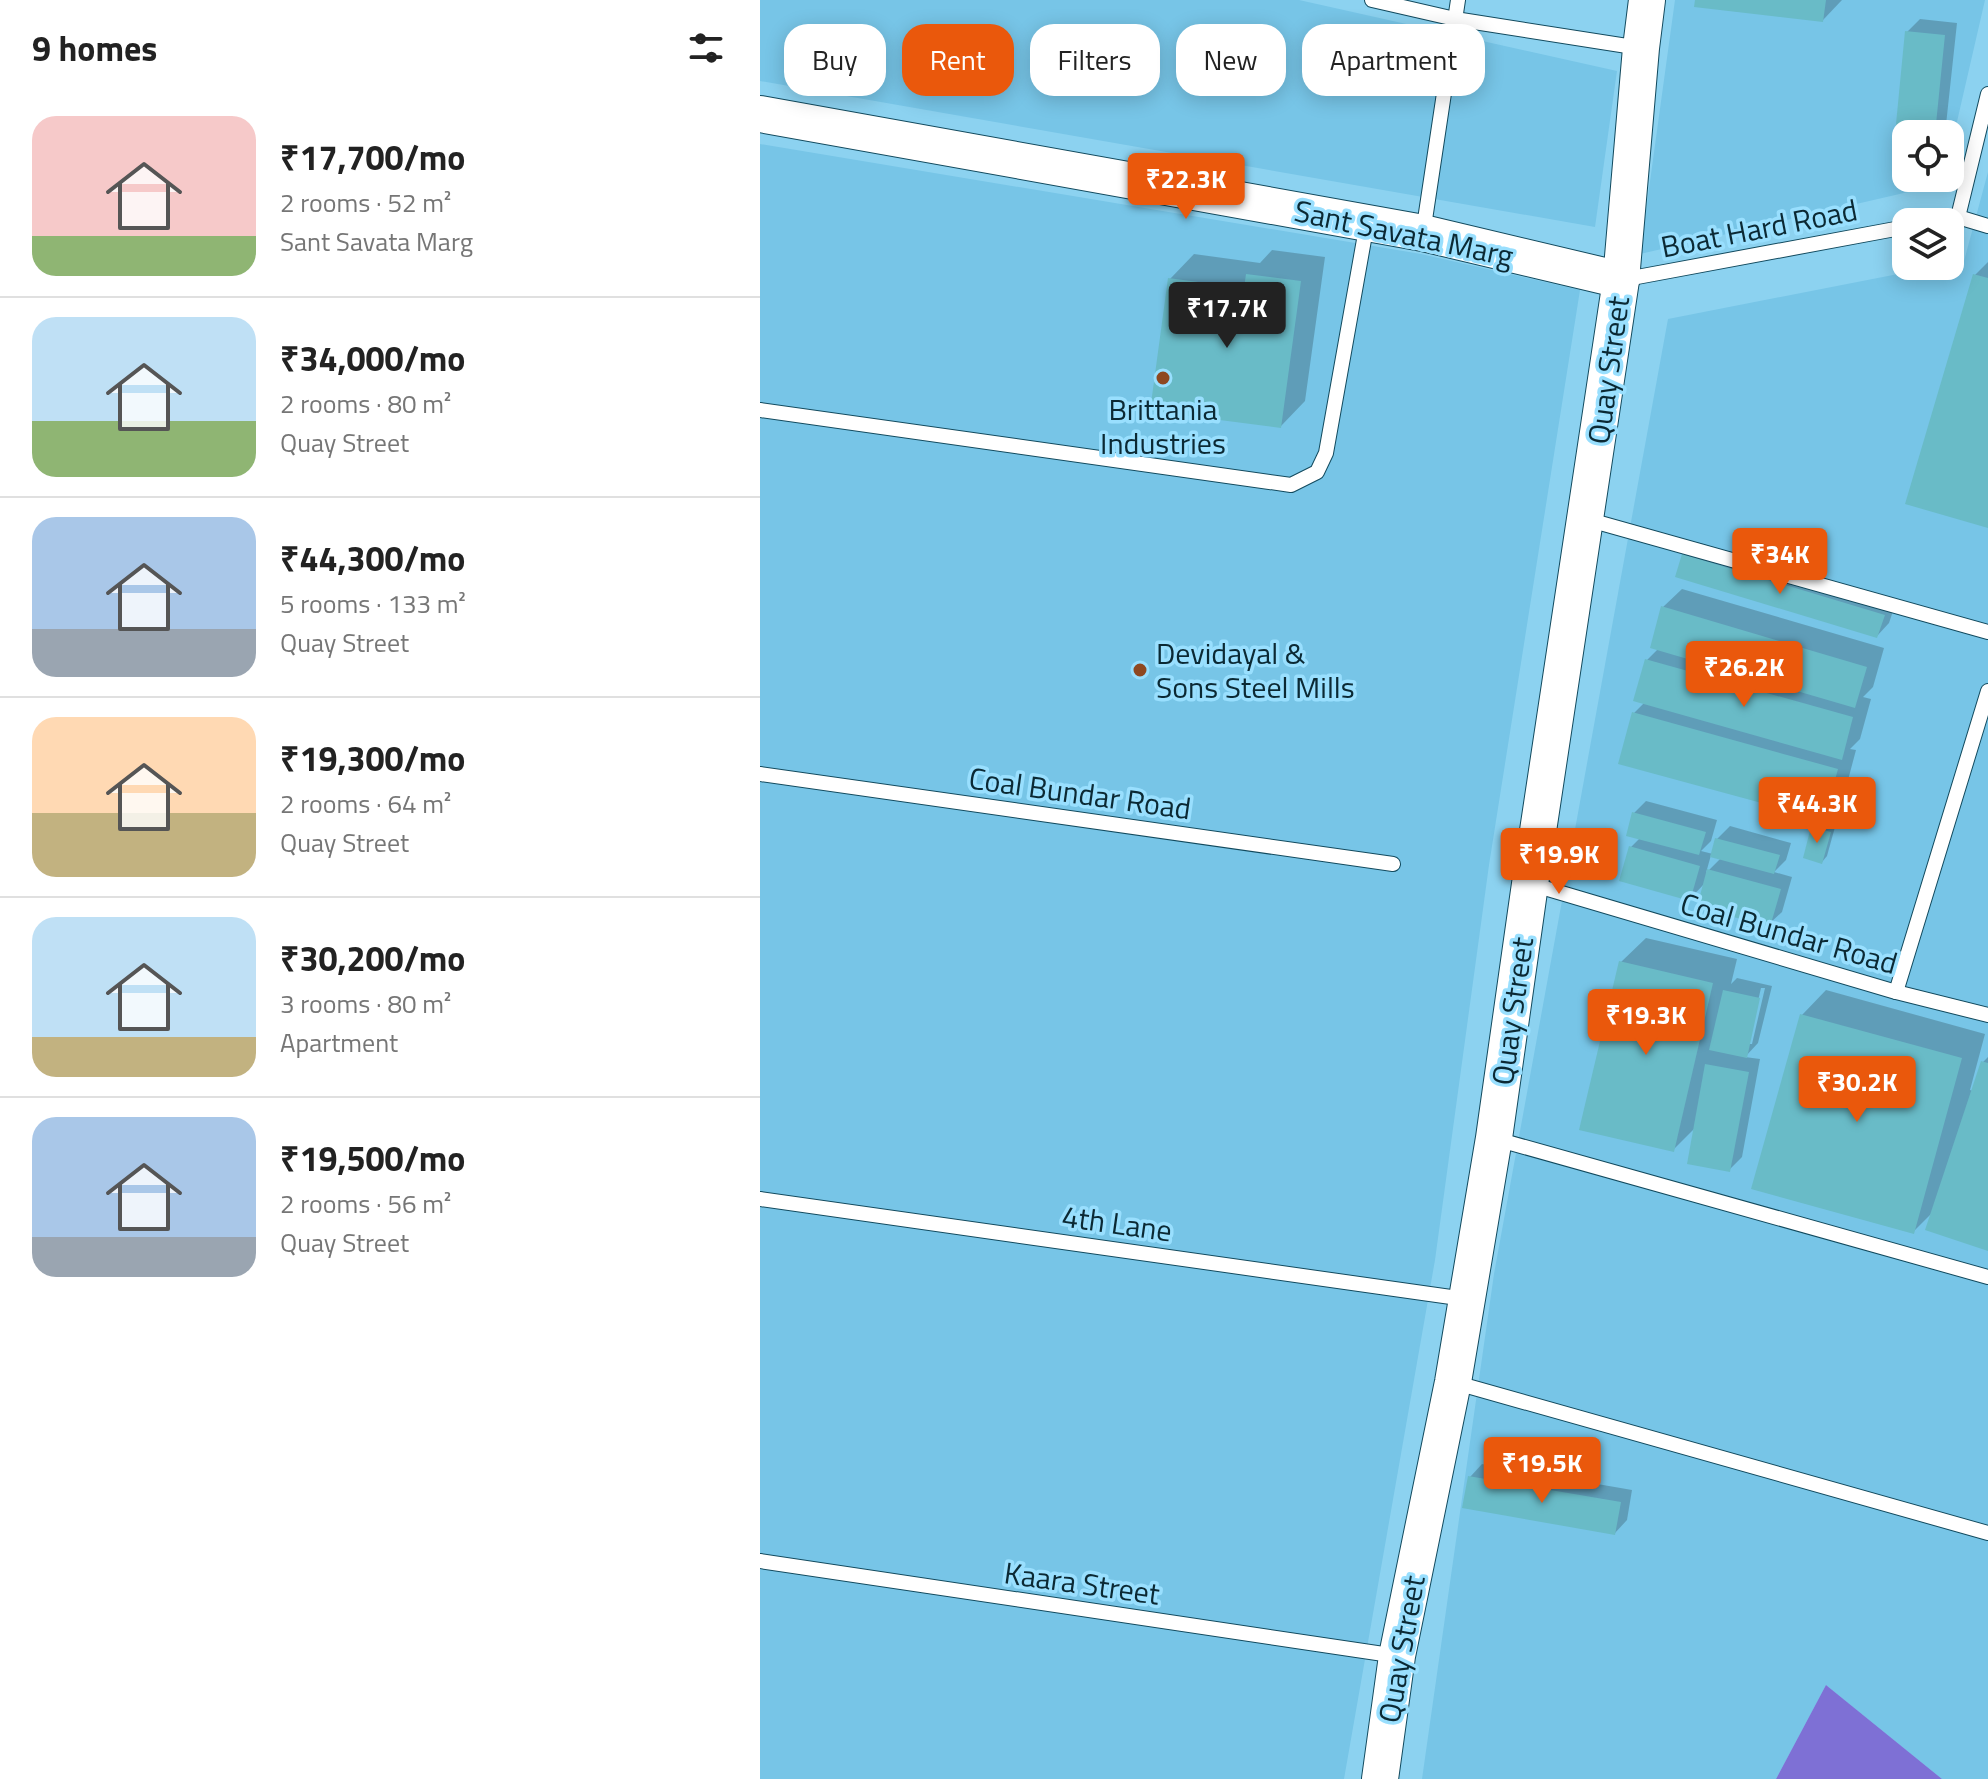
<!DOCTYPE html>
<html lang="en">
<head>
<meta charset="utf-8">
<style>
	body { margin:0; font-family:"Titillium Web",sans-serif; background:#f2f2f2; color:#222; height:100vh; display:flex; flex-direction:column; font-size:30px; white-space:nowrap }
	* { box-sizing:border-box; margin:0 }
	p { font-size:26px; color:#767676 }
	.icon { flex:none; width:44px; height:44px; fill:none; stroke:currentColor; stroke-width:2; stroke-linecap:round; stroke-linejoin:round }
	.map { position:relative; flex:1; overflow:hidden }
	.panel { display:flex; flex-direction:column; background:#fff; width:760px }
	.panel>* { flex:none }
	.hud { position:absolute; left:24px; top:24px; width:760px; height:72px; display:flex; gap:16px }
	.fabs { position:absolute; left:1132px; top:120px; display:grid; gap:16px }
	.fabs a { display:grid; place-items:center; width:72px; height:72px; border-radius:16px; background:#fff; box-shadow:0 4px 20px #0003; font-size:40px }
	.price { position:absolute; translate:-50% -68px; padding:0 18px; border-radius:8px; background:#ea580c; color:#fff; font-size:26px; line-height:52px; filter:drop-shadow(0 2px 4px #0008) }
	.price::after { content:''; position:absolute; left:50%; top:48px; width:24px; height:18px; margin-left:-12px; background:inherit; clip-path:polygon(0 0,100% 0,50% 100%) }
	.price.current { background:#222; color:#fff }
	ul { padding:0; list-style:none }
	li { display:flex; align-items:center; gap:24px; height:200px; padding:0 32px }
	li+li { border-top:2px solid #e0e0e0 }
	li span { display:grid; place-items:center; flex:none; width:224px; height:160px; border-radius:24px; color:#555 }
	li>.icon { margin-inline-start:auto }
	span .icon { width:96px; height:96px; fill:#fffc; stroke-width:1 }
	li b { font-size:34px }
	h2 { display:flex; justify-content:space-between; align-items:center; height:96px; padding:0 32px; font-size:34px }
	.pill { padding:0 28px; border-radius:24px; background:#fff; box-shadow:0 4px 20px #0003; font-size:28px; line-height:72px }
	.pill.current { background:#ea580c; color:#fff }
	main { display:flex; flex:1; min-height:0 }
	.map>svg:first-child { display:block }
	.built { fill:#77c5e7 }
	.water { fill:#7e70d5 }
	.shadow { fill:#0003; fill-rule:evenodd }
	.building { fill:#69bbc7 }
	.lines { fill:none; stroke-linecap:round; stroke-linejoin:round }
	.service-casing { stroke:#124a5e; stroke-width:16 }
	.tertiary-casing { stroke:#124a5e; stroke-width:38 }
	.service { stroke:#fff; stroke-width:14 }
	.tertiary { stroke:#fff; stroke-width:36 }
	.poi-dot { fill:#8e4821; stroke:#99dffe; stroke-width:3 }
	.labels { text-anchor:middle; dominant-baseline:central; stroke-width:7; stroke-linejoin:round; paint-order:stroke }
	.street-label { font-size:30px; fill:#0b2934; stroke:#99dffe }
	.poi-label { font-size:30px; fill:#0b2934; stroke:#99dffe }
</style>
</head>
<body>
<main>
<section class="panel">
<h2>9 homes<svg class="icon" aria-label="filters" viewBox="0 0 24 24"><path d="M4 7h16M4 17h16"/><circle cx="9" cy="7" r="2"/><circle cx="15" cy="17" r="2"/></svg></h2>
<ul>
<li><span style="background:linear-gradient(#f6c9c9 75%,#8fb573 0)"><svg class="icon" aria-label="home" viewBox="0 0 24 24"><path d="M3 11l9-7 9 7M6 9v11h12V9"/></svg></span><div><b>₹17,700/mo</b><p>2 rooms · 52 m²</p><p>Sant Savata Marg</p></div></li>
<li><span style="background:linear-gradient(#bfe0f5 65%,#8fb573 0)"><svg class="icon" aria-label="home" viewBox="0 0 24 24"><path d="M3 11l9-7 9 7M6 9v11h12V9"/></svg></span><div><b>₹34,000/mo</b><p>2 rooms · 80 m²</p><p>Quay Street</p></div></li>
<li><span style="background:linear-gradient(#a9c7e8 70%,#9aa5b1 0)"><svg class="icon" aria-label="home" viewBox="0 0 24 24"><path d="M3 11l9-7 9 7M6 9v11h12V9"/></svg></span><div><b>₹44,300/mo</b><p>5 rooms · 133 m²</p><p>Quay Street</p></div></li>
<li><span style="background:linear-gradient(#ffd9b3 60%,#c2b280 0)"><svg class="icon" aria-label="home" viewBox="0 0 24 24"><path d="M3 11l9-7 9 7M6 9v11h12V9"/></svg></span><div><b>₹19,300/mo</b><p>2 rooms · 64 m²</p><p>Quay Street</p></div></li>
<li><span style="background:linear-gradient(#bfe0f5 75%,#c2b280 0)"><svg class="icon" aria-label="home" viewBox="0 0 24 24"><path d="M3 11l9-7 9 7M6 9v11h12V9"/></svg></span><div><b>₹30,200/mo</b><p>3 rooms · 80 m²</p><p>Apartment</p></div></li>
<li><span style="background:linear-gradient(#a9c7e8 75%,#9aa5b1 0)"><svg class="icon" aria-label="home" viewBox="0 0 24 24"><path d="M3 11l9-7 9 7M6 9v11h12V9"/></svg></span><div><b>₹19,500/mo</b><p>2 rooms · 56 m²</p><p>Quay Street</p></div></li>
</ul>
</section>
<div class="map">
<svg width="1228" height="1779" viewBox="0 0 1228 1779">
	<rect width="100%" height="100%" fill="#8cd2f0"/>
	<g class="built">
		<polygon points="0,0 539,0 857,71 835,227 0,81"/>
		<polygon points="915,0 1225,0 1190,152 1190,134 1146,134 1146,178 1184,178 1183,184 880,254"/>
		<polygon points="0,144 661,254 820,290 729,865 675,1260 584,1779 0,1779"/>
		<polygon points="1228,172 1228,1779 1182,1779 1066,1685 1016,1779 662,1779 734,1274 908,319 1179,266 1190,266 1190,264 1204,261"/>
	</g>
	<polygon class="water" points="1066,1685 1182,1779 1016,1779"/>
	<g class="shadow">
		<polygon points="937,0 1082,0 1063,20"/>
		<polygon points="1160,19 1197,23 1185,134 1146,134 1146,154 1135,153 1147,32"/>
		<polygon points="512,250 565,257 545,401 521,426 410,279 434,254 500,263"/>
		<polygon points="1228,262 1228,526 1215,275"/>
		<polygon points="937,542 1136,602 1129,623 1117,636 924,555"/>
		<polygon points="922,589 1124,648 1113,687 1103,697 1111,699 1100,739 1090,749 1096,750 1083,799 1064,818 874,713 885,702 887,660 899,648 903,607"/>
		<path d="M886 801 957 820 951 841 941 851 953 854 957 839 970 826 1031 843 1026 860 1014 872 1032 877 1022 912 1009 924 945 883 930 899 871 847 880 838 874 813ZM951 855 961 858 946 873Z"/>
		<polygon points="1059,822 1075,827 1067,856 1062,862 1053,828"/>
		<path d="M886 938 977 959 971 984 977 978 1012 986 998 1043 985 1057 1000 1059 982 1157 969 1170 936 1127 913 1150 861 962ZM1001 988H1005L992 1044H988Z"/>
		<polygon points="1066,990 1225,1034 1210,1090 1213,1091 1223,1062 1228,1057 1228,1249 1173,1212 1153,1232 1042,1015"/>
		<polygon points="722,1464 872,1490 867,1520 855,1533 710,1477"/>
	</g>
	<g class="building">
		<polygon points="935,0 1066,0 1063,22 934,7"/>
		<polygon points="1145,31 1185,35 1175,134 1146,134 1146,156 1133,155"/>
		<polygon points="486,274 541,281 521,428 390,411 408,278 484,288"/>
		<polygon points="1213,274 1228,278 1228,528 1145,504"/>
		<polygon points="922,554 1125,615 1117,638 915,577"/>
		<polygon points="901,606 1107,667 1095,708 890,648"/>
		<polygon points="885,659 1093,717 1082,760 873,701"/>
		<polygon points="872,712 1078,769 1064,820 858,764"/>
		<polygon points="872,812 946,832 939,855 866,836"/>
		<polygon points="1051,827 1071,832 1062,864 1043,858"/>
		<polygon points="955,838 1020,855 1014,874 950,857"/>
		<polygon points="869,846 940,866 930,901 859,881"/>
		<polygon points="947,869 1021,889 1010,927 937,907"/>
		<polygon points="859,961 953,983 914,1152 819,1130"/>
		<polygon points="963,990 1000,998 987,1058 949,1050"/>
		<polygon points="1040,1014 1202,1058 1154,1234 991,1189"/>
		<polygon points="1221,1061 1228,1063 1228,1251 1165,1230"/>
		<polygon points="945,1064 989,1072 970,1172 927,1164"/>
		<polygon points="708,1476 861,1502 855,1535 702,1508"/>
	</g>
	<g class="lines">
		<defs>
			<g id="service">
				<polyline points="612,0 695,19 880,48"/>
				<polyline points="1198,217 1228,94"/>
				<polyline points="1173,222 1198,217 1228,226"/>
				<polyline points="663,233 698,0"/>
				<polyline points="861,280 1146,227"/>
				<polyline points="0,410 531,485 557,472 566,453 607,223"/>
				<polyline points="826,519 1228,632"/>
				<polyline points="0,774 633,864"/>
				<polyline points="771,884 1136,992 1228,1015"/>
				<polyline points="1136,992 1228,691"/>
				<polyline points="736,1139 1228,1277"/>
				<polyline points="0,1199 705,1299"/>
				<polyline points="693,1382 1228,1533"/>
				<polyline points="0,1561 637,1656"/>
			</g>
			<g id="tertiary">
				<polyline points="0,114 663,233 861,280"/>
				<polyline points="620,1779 637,1656 693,1382 734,1138 770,884 861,280 881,48 887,0"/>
			</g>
		</defs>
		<use href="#service" class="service-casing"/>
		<use href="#tertiary" class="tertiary-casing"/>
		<use href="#service" class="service"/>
		<use href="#tertiary" class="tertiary"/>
	</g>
	<g class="poi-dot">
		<circle cx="403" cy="378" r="8"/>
		<circle cx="380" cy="670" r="8"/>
	</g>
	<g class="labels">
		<g class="street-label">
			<text transform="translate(999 228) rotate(-11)">Boat Hard Road</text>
			<text transform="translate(644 233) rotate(12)">Sant Savata Marg</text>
			<text transform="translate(848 370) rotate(-82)">Quay Street</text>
			<text transform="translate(320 793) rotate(8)">Coal Bundar Road</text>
			<text transform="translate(1029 933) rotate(16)">Coal Bundar Road</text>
			<text transform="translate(752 1011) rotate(-82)">Quay Street</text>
			<text transform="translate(357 1223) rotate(8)">4th Lane</text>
			<text transform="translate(322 1583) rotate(8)">Kaara Street</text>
			<text transform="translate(641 1649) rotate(-80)">Quay Street</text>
		</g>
		<g class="poi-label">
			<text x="403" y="409">Brittania<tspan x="403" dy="34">Industries</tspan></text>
			<text x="396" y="653" text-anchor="start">Devidayal &amp;<tspan x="396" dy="34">Sons Steel Mills</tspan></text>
		</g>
	</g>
</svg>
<div class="fabs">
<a><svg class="icon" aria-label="locate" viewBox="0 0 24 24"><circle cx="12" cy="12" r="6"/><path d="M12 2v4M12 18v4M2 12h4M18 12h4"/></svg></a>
<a><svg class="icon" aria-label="layers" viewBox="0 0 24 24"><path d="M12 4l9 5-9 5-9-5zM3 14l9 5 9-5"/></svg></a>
</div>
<b class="price" style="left:426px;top:221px">₹22.3K</b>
<b class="price current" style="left:467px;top:350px">₹17.7K</b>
<b class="price" style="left:1020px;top:596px">₹34K</b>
<b class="price" style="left:984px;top:709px">₹26.2K</b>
<b class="price" style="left:1057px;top:845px">₹44.3K</b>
<b class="price" style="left:799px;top:896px">₹19.9K</b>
<b class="price" style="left:886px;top:1057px">₹19.3K</b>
<b class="price" style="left:1097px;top:1124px">₹30.2K</b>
<b class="price" style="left:782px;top:1505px">₹19.5K</b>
<div class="hud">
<a class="pill">Buy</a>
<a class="pill current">Rent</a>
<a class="pill">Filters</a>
<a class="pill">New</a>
<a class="pill">Apartment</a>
</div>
</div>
</main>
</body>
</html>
